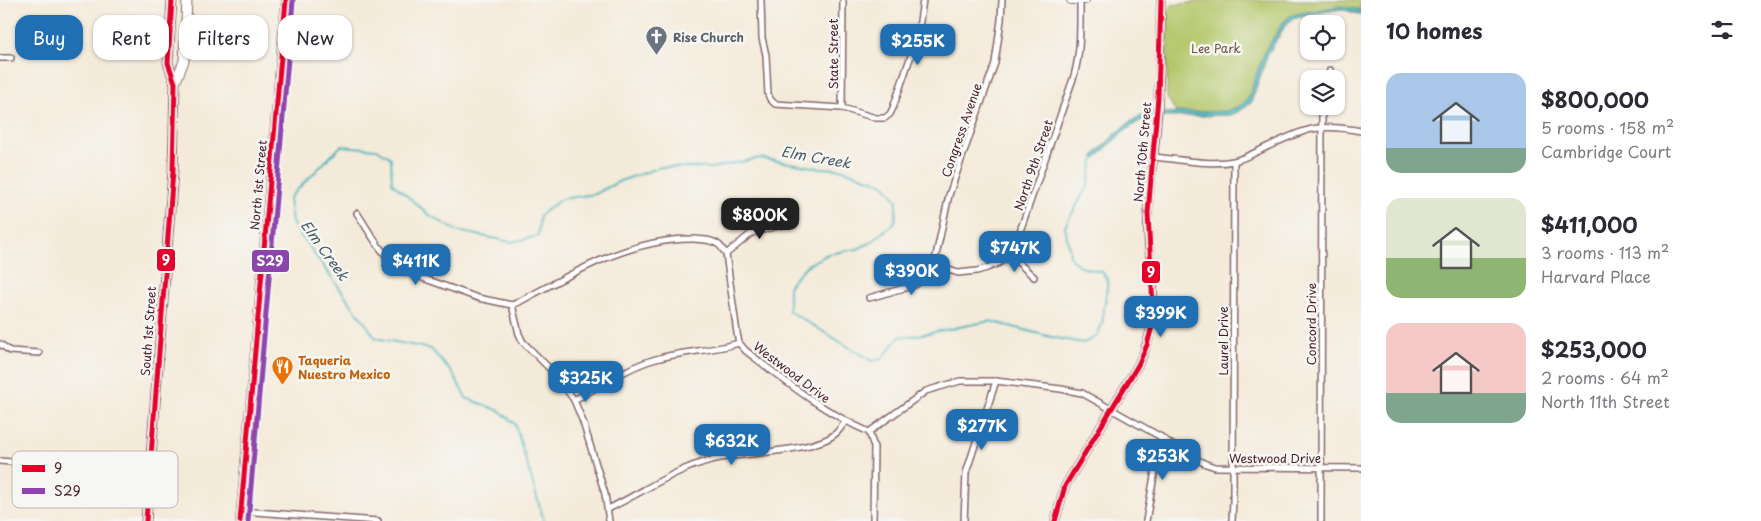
<!DOCTYPE html>
<html lang="en">
<head>
<meta charset="utf-8">
<style>
	body { margin:0; font-family:"Playpen Sans",sans-serif; background:#f2f2f3; color:#2b2b33; height:100vh; display:flex; flex-direction:column; font-size:19px; white-space:nowrap }
	* { box-sizing:border-box; margin:0 }
	p { font-size:16px; color:#7c7c81 }
	.icon { flex:none; width:28px; height:28px; fill:none; stroke:currentColor; stroke-width:2; stroke-linecap:round; stroke-linejoin:round }
	.map { position:relative; flex:1; overflow:hidden }
	.side { display:flex; flex-direction:column; background:#fff; width:400px }
	.side>* { flex:none }
	.banner { position:absolute; left:15px; top:15px; width:475px; height:45px; display:flex; gap:10px }
	.tools { position:absolute; left:1300px; top:15px; display:grid; gap:10px }
	.tools a { display:grid; place-items:center; width:45px; height:45px; border-radius:10px; background:#fff; box-shadow:0 1px 4px #0004; font-size:25px }
	.price { position:absolute; translate:-50% -42px; padding:0 11px; border-radius:10px; background:#1f6fb2; color:#fff; font-size:16px; line-height:32px; filter:drop-shadow(0 1px 2px #0008) }
	.price::after { content:''; position:absolute; left:50%; top:30px; width:15px; height:11px; margin-left:-8px; background:inherit; clip-path:polygon(0 0,100% 0,50% 100%) }
	.price.active { background:#222; color:#fff }
	ul { padding:0; list-style:none }
	li { display:flex; align-items:center; gap:15px; height:125px; padding:0 25px }
	li span { display:grid; place-items:center; flex:none; width:140px; height:100px; border-radius:15px; color:#555 }
	li>.icon { margin-inline-start:auto }
	span .icon { width:60px; height:60px; fill:#fffc; stroke-width:1 }
	li b { font-size:21px }
	h2 { display:flex; justify-content:space-between; align-items:center; height:60px; padding:0 25px; font-size:21px }
	.pill { padding:0 18px; border-radius:15px; background:#fff; box-shadow:0 1px 4px #0004; font-size:18px; line-height:45px }
	.pill.active { background:#1f6fb2; color:#fff }
	main { display:flex; flex:1; min-height:0 }
	.map>svg:first-child { display:block }
	.green { fill:#b4c669; stroke:#7f724a }
	.water { fill:#45b4bc; stroke:#486a74 }
	.lines { fill:none; stroke-linecap:round; stroke-linejoin:round }
	.stream { stroke:#45b4bc; stroke-width:2 }
	.street-casing { stroke:#866668; stroke-width:8 }
	.secondary-casing { stroke:#866668; stroke-width:10 }
	.primary-casing { stroke:#866668; stroke-width:11 }
	.street { stroke:#fff; stroke-width:5 }
	.secondary { stroke:#fff; stroke-width:8 }
	.primary { stroke:#fff; stroke-width:9 }
	.bus-1-casing { stroke:#f6f6f2; stroke-width:9 }
	.bus-2-casing { stroke:#f6f6f2; stroke-width:9 }
	.bus-1 { stroke:#e4002b; stroke-width:5 }
	.bus-2 { stroke:#8e44ad; stroke-width:5 }
	.labels { text-anchor:middle; dominant-baseline:central; stroke-width:5; stroke-linejoin:round; paint-order:stroke }
	.worship-label { font-size:12px; font-weight:bold; fill:#5b616d; stroke:#f6f6f2; text-anchor:start }
	.park-label { font-size:12px; fill:#6a513e; stroke:#f6f6f2 }
	.street-label { font-size:12px; fill:#4a1f2b; stroke:#f6f6f2 }
	.food-label { font-size:12px; font-weight:bold; fill:#c56008; stroke:#f6f6f2; text-anchor:start }
	.water-label { font-size:14px; font-style:italic; fill:#485b65; stroke:#f6f6f2 }
	.key { fill:#f6f6f2; stroke:#c2b6b6; stroke-width:1 }
	.key-label { font-size:14px; fill:#4a1f2b }
	.line-badge { stroke:#f6f6f2; stroke-width:2 }
	.badge-label { font-size:14px; text-anchor:middle; font-weight:bold; fill:#fff }
</style>
</head>
<body>
<main>
<div class="map">
<svg width="1361" height="521" viewBox="0 0 1361 521">
	<rect width="100%" height="100%" fill="#f6f6f2"/>
	<filter id="ink" filterUnits="userSpaceOnUse"><feTurbulence type="fractalNoise" baseFrequency=".02" numOctaves="2"/><feDisplacementMap in="SourceGraphic" scale="10" xChannelSelector="R" yChannelSelector="G"/><feConvolveMatrix kernelMatrix="1 2 1 2 8 2 1 2 1" color-interpolation-filters="sRGB"/></filter>
	<filter id="wash" filterUnits="userSpaceOnUse"><feTurbulence type="fractalNoise" baseFrequency=".0096" numOctaves="4" result="noise"/><feDisplacementMap in="SourceGraphic" scale="20" xChannelSelector="R" yChannelSelector="G"/><feGaussianBlur stdDeviation="1.12" result="paint"/><feColorMatrix in="noise" values="0 0 0 0 0 0 0 0 0 0 0 0 0 0 0 0 0 1.4 0 .05"/><feComposite in="paint" operator="in"/></filter>
	<g filter="url(#wash)">
		<rect width="100%" height="100%" fill="#f4ead9"/>
		<polygon class="green" points="1214,0 1361,0 1360,11 1340,7 1293,16 1285,21 1271,42 1246,103 1230,111 1177,113 1167,98 1168,10 1172,5"/>
		<path class="water" d="M1341 6 1361 10V15L1341 9 1297 17 1287 23 1268 54 1251 103 1240 111 1231 115 1147 118C1132 123 1107 146 1096 159L1093 157C1106 143 1129 118 1147 113L1226 111 1241 105 1249 97 1256 74 1265 51 1284 21 1290 16 1299 13Z"/>
		<g class="lines">
			<polyline class="stream" points="544,521 515,424 500,411 466,398 453,374 431,349 376,338 292,223 289,198 341,146 377,149 391,158 392,183 429,215 457,231 512,242 538,236 540,215 561,199 595,194 620,181 661,167 712,168 760,158 819,168 840,169 884,184 897,201 895,222 870,243 857,249 828,254 806,266 789,285 789,311 872,361 882,359 899,337 919,335 990,321 1051,337 1084,343 1097,336 1102,324 1108,280 1102,272 1081,267 1071,259 1065,226 1088,185 1093,161 1096,158"/>
		</g>
	</g>
	<g filter="url(#ink)">
		<g class="lines">
			<defs>
				<g id="street">
					<polyline points="761,0 762,38 766,55 768,94 770,99 775,104 842,108 876,118 885,118 890,114 893,108 918,35 923,0"/>
					<polyline points="0,58 11,58"/>
					<polyline points="1328,79 1330,70"/>
					<polyline points="842,108 843,0"/>
					<path d="M1153 157C1179 159 1209 166 1234 161 1246 158 1258 151 1269 146 1306 128 1320 123 1361 131"/>
					<path d="M357 213C371 234 384 260 406 272L478 298 512 305 519 302C573 273 631 238 694 239 702 240 712 239 719 245 722 247 724 252 726 254L737 333 739 343 746 351C785 381 823 412 869 432L926 391 960 381H996L1061 389 1082 393 1161 437 1181 451 1206 464 1215 467 1361 468"/>
					<polyline points="726,254 752,233 793,222"/>
					<polyline points="1010,255 1034,277"/>
					<path d="M934 265 958 273 977 271 987 268 999 263 1010 255 1020 231 1074 76C1081 51 1080 26 1080 0"/>
					<polyline points="869,298 915,285 928,276 934,265 949,195 995,63 1001,20 1002,0"/>
					<polyline points="512,305 519,334 523,342 555,374 574,400 583,422 605,494 609,521"/>
					<polyline points="0,344 10,351 39,353"/>
					<path d="M574 400C601 386 627 367 656 359 683 351 713 351 739 343"/>
					<polyline points="869,432 874,447 873,521"/>
					<polyline points="0,461 150,474"/>
					<path d="M608 509C648 490 682 463 727 457 752 453 817 450 835 434 839 431 842 426 845 422"/>
					<polyline points="240,511 378,521"/>
					<polyline points="964,521 966,473 996,381"/>
					<polyline points="1146,521 1161,437"/>
					<polyline points="1232,521 1233,501 1234,161"/>
					<polyline points="1321,521 1322,106"/>
				</g>
				<g id="secondary">
					<polyline points="1071,0 1085,0"/>
					<polyline points="240,521 286,0"/>
					<path d="M1055 521 1065 486 1138 365C1167 309 1146 271 1148 213 1149 185 1154 157 1156 129 1160 86 1160 43 1161 0"/>
				</g>
				<g id="primary">
					<polyline points="175,83 184,61 187,0"/>
					<polyline points="146,521 173,171 175,83 168,63 172,0"/>
				</g>
			</defs>
			<use href="#street" class="street-casing"/>
			<use href="#secondary" class="secondary-casing"/>
			<use href="#primary" class="primary-casing"/>
			<use href="#street" class="street"/>
			<use href="#secondary" class="secondary"/>
			<use href="#primary" class="primary"/>
			<defs>
				<g id="bus-1">
					<polyline points="146,521 173,171 175,83 168,63 172,0"/>
					<polyline points="240,521 286,0"/>
					<polyline points="1055,521 1065,486 1138,365 1147,345 1152,326 1153,308 1148,213 1158,97 1161,0"/>
				</g>
				<polyline id="bus-2" points="248,521 293,1"/>
			</defs>
			<use href="#bus-1" class="bus-1-casing"/>
			<use href="#bus-2" class="bus-2-casing"/>
			<use href="#bus-1" class="bus-1"/>
			<use href="#bus-2" class="bus-2"/>
		</g>
	</g>
	<defs>
		<symbol id="church-pin" viewBox="-11 -11 22 30"><path d="M0 17L-7.5 6A9.5 9.5 0 1 1 7.5 6Z" fill="#6b7280" stroke="#f6f6f2"/><path d="M-1.2-6h2.4v3.5h3.3v2.4h-3.3V6h-2.4V-.1h-3.3v-2.4h3.3Z" fill="#fff"/></symbol>
		<symbol id="restaurant-pin" viewBox="-11 -11 22 30"><path d="M0 17L-7.5 6A9.5 9.5 0 1 1 7.5 6Z" fill="#e8710a" stroke="#f6f6f2"/><path d="M-5-6h1v4h1v-4h1v4h1v-4h1v5L-1.5 .5V6h-2V.5L-5-1ZM5-6V6H3V1.5H1.5Q1.5-4 5-6Z" fill="#fff"/></symbol>
	</defs>
	<g fill-rule="evenodd">
		<use href="#church-pin" x="644" y="24" width="25" height="34"/>
		<use href="#restaurant-pin" x="270" y="354" width="25" height="34"/>
	</g>
	<g class="labels">
		<g class="worship-label">
			<text x="673" y="37">Rise Church</text>
		</g>
		<g class="park-label">
			<text x="1216" y="48">Lee Park</text>
		</g>
		<g class="street-label">
			<text transform="translate(833 54) rotate(-90)">State Street</text>
			<text transform="translate(961 130) rotate(-71)">Congress Avenue</text>
			<text transform="translate(1142 152) rotate(-85)">North 10th Street</text>
			<text transform="translate(1033 165) rotate(-71)">North 9th Street</text>
			<text transform="translate(258 185) rotate(-85)">North 1st Street</text>
			<text transform="translate(1311 324) rotate(-90)">Concord Drive</text>
			<text transform="translate(148 331) rotate(-86)">South 1st Street</text>
			<text transform="translate(1223 341) rotate(-90)">Laurel Drive</text>
			<text transform="translate(792 372) rotate(37)">Westwood Drive</text>
			<text x="1275" y="458">Westwood Drive</text>
		</g>
		<g class="food-label">
			<text x="298" y="360">Taqueria<tspan x="298" dy="14">Nuestro Mexico</tspan></text>
		</g>
		<g class="water-label">
			<text transform="translate(816 157) rotate(10)">Elm Creek</text>
			<text transform="translate(325 250) rotate(54)">Elm Creek</text>
		</g>
	</g>
	<rect x="12" y="451" width="166" height="57" rx="8" class="key"/>
	<rect x="22" y="465" width="23" height="7" fill="#e4002b"/>
	<rect x="22" y="488" width="23" height="6" fill="#8e44ad"/>
	<g class="key-label">
		<text x="54" y="473">9</text>
		<text x="54" y="496">S29</text>
	</g>
	<g class="line-badge">
		<rect x="156" y="248" width="20" height="24" rx="5" fill="#e4002b"/>
		<rect x="251" y="249" width="39" height="24" rx="5" fill="#8e44ad"/>
		<rect x="1141" y="260" width="20" height="24" rx="5" fill="#e4002b"/>
	</g>
	<g class="badge-label">
		<text x="166" y="265">9</text>
		<text x="270" y="266">S29</text>
		<text x="1151" y="277">9</text>
	</g>
</svg>
<div class="tools">
<a><svg class="icon" aria-label="locate" viewBox="0 0 24 24"><circle cx="12" cy="12" r="6"/><path d="M12 2v4M12 18v4M2 12h4M18 12h4"/></svg></a>
<a><svg class="icon" aria-label="layers" viewBox="0 0 24 24"><path d="M12 4l9 5-9 5-9-5zM3 14l9 5 9-5"/></svg></a>
</div>
<b class="price" style="left:918px;top:66px">$255K</b>
<b class="price active" style="left:760px;top:240px">$800K</b>
<b class="price" style="left:1015px;top:273px">$747K</b>
<b class="price" style="left:416px;top:286px">$411K</b>
<b class="price" style="left:912px;top:296px">$390K</b>
<b class="price" style="left:1161px;top:338px">$399K</b>
<b class="price" style="left:586px;top:403px">$325K</b>
<b class="price" style="left:982px;top:451px">$277K</b>
<b class="price" style="left:732px;top:466px">$632K</b>
<b class="price" style="left:1163px;top:481px">$253K</b>
<div class="banner">
<a class="pill active">Buy</a>
<a class="pill">Rent</a>
<a class="pill">Filters</a>
<a class="pill">New</a>
</div>
</div>
<section class="side">
<h2>10 homes<svg class="icon" aria-label="filters" viewBox="0 0 24 24"><path d="M4 7h16M4 17h16"/><circle cx="9" cy="7" r="2"/><circle cx="15" cy="17" r="2"/></svg></h2>
<ul>
<li><span style="background:linear-gradient(#a9c7e8 75%,#7fa58c 0)"><svg class="icon" aria-label="home" viewBox="0 0 24 24"><path d="M3 11l9-7 9 7M6 9v11h12V9"/></svg></span><div><b>$800,000</b><p>5 rooms · 158 m²</p><p>Cambridge Court</p></div></li>
<li><span style="background:linear-gradient(#dfe7d0 60%,#8fb573 0)"><svg class="icon" aria-label="home" viewBox="0 0 24 24"><path d="M3 11l9-7 9 7M6 9v11h12V9"/></svg></span><div><b>$411,000</b><p>3 rooms · 113 m²</p><p>Harvard Place</p></div></li>
<li><span style="background:linear-gradient(#f6c9c9 70%,#7fa58c 0)"><svg class="icon" aria-label="home" viewBox="0 0 24 24"><path d="M3 11l9-7 9 7M6 9v11h12V9"/></svg></span><div><b>$253,000</b><p>2 rooms · 64 m²</p><p>North 11th Street</p></div></li>
</ul>
</section>
</main>
</body>
</html>
